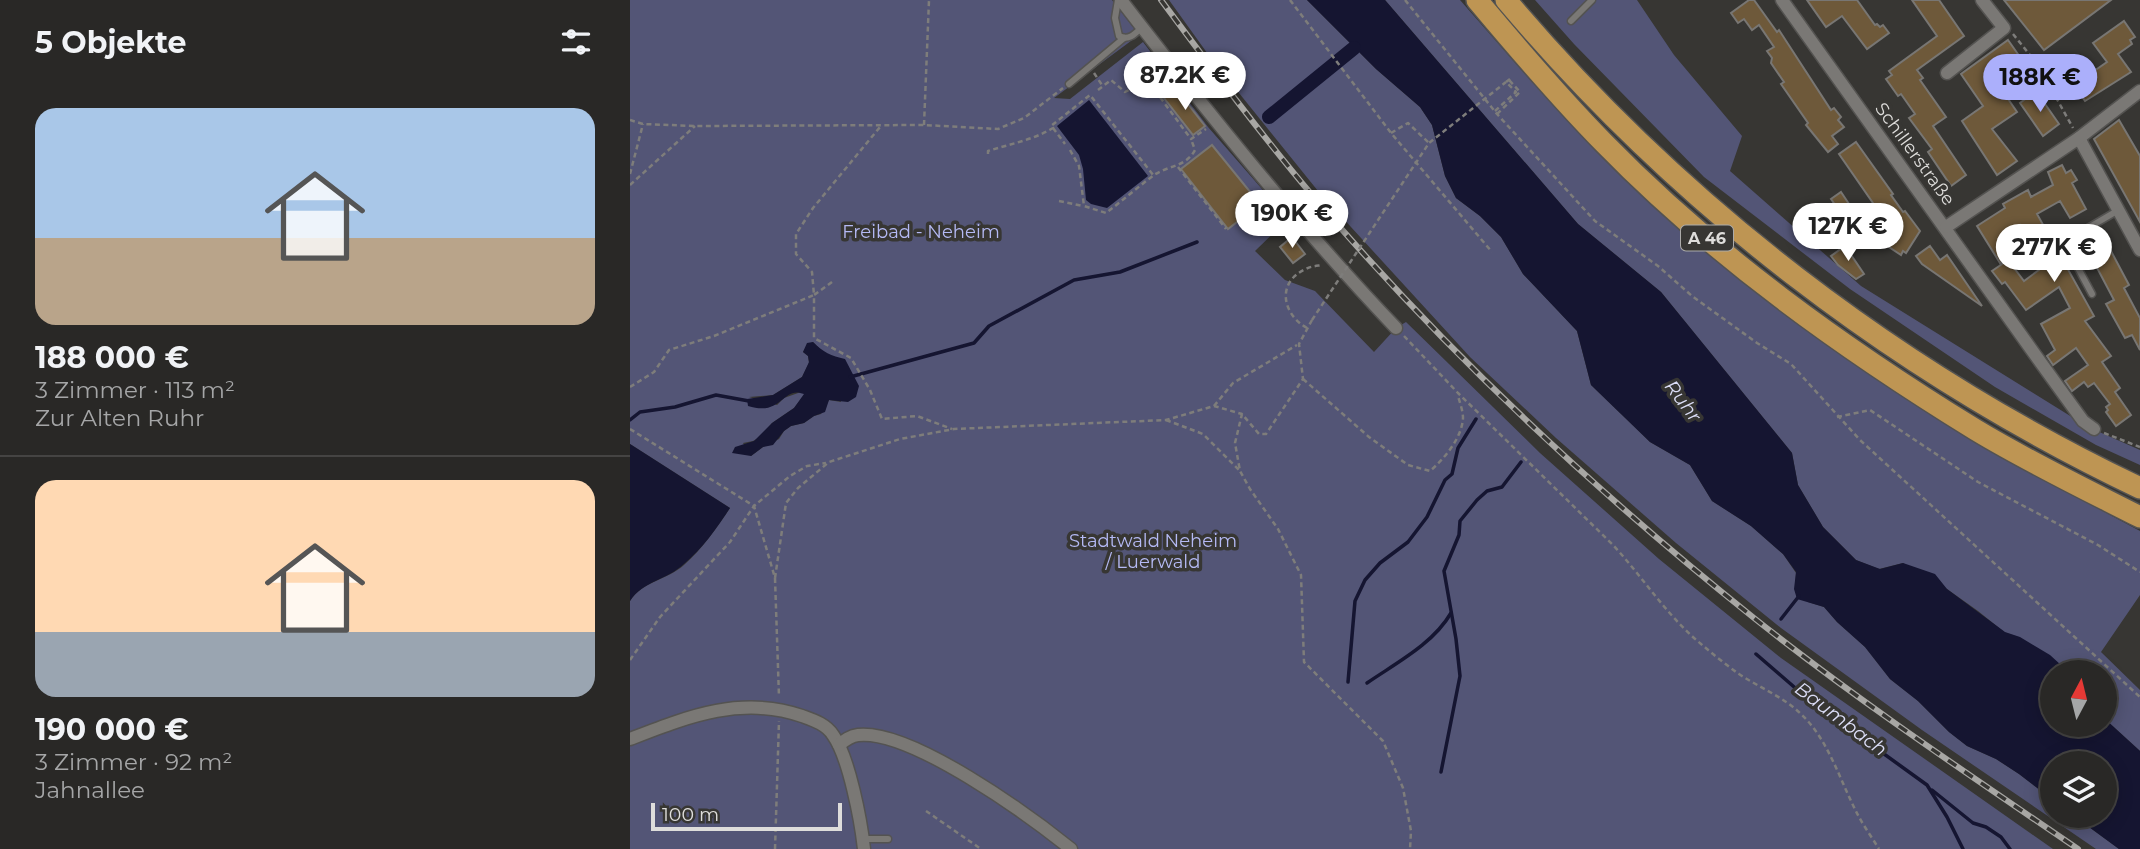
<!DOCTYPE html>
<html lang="de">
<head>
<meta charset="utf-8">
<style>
	body { margin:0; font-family:Montserrat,sans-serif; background:#31302e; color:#f1f3f6; height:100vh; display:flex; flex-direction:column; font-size:26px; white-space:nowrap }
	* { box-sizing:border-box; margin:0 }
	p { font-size:23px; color:#a5a6a7 }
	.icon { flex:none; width:38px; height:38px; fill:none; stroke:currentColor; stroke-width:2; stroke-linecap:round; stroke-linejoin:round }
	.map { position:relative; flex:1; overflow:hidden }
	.drawer { display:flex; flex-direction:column; background:#292826; width:630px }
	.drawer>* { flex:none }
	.needle { width:46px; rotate:7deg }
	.fabs { position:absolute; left:1410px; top:660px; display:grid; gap:14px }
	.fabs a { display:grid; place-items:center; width:77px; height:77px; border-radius:50%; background:#292826; box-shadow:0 4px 18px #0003,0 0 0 2px #454443; font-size:35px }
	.scale { position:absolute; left:21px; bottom:18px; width:191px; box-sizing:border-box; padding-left:7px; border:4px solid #dedddb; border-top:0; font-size:19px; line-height:24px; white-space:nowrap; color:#dedddb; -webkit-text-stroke:5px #373633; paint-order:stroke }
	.price { position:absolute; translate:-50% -60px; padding:0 16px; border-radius:24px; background:#fff; color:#222; font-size:23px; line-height:46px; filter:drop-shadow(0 2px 4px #0008) }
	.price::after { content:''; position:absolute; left:50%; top:42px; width:21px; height:16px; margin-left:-10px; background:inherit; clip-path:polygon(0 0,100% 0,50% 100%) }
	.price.active { background:#abaffb; color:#111 }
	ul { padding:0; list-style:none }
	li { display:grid; align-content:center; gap:14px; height:371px; padding:0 35px }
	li+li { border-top:2px solid #454443 }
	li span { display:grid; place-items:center; height:217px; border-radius:21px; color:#555 }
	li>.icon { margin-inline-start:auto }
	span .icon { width:126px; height:126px; fill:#fffc; stroke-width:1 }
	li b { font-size:30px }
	h2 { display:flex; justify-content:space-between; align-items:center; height:84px; padding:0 35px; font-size:30px }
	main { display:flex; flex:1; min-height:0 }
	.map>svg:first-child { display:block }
	.green { fill:#535576; fill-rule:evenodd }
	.water { fill:#151531 }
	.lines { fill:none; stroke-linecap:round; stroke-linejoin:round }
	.stream { stroke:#151531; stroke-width:3.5 }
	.canal { stroke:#151531; stroke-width:14 }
	.building { fill:#6e593a; stroke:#787673; stroke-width:2 }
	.service-casing { stroke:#545351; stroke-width:9 }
	.minor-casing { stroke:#545351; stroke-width:15 }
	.motorway-casing { stroke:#545351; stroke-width:24 }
	.path { stroke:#7e7d7b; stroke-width:2.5; stroke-dasharray:5 3.5; stroke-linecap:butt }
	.service { stroke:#7a7875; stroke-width:6 }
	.minor { stroke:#7a7875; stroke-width:12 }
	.motorway { stroke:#be9553; stroke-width:21 }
	.rail-casing { stroke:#a8a7a4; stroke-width:6 }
	.rail { stroke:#373633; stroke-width:3.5; stroke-dasharray:10; stroke-linecap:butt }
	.path-bridge { stroke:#7e7d7b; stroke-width:2.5; stroke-dasharray:5 3.5; stroke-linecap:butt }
	.labels { text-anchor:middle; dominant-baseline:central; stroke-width:7; stroke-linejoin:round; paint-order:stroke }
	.shield { fill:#373633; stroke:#acaba9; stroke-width:2 }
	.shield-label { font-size:16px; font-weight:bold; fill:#dedddb }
	.street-label { font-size:18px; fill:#dedddb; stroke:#373633 }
	.park-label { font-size:18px; fill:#b5baf5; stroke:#373633 }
	.water-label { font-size:19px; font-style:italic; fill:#dbddf6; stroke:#373633 }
</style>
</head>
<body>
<main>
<section class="drawer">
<h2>5 Objekte<svg class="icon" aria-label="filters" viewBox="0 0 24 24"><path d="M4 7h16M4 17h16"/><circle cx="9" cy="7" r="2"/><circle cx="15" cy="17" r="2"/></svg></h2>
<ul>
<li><span style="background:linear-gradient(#a9c7e8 60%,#b9a48a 0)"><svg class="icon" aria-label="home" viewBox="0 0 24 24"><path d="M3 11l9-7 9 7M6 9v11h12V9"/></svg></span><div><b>188 000 €</b><p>3 Zimmer · 113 m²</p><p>Zur Alten Ruhr</p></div></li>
<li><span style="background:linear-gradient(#ffd9b3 70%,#9aa5b1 0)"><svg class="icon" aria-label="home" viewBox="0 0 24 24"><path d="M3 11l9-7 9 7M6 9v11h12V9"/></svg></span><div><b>190 000 €</b><p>3 Zimmer · 92 m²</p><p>Jahnallee</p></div></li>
</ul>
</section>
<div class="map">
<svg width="1510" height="849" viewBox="0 0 1510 849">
	<rect width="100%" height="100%" fill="#373633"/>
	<g class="green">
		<path d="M0 0H482L509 35 424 98 440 99 513 42 578 127 658 219 625 251 655 280 685 291 744 352 766 328 776 322 910 453 1029 559 1151 658 1423 849H0V601C13 581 37 580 54 565 72 549 87 528 100 508L0 444ZM183 342 193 352 202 357 211 402 199 400 191 414 184 416 174 423 161 426 154 431 149 439 133 447 121 456 113 443 123 441 130 437 142 423 164 408 175 394 171 392 154 398 147 405 119 397 143 395 172 377 179 363 178 356 173 352 177 345Z"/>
		<polygon points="539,0 677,0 746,69 790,107 802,125 815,176 826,198 850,216 871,237 893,274 947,331 961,385 1020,442 1060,465 1082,501 1121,526 1153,554 1166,573 1165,589 1178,602 1194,607 1207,622 1235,647 1260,679 1288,701 1319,732 1337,746 1366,759 1389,774 1423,800 1423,816 1444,816 1489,849 1466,849 1292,730 1151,628 1046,543 926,438 840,357 688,191 580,57"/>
		<polygon points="755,0 830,0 902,82 1049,225 1201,343 1359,450 1510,531 1510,595 1471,652 1510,690 1510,751 1475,719 1475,672 1424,672 1348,611 1317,589 1273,563 1249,569 1226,560 1193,527 1168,485 1162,453 1031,292 948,224"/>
		<polygon points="905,0 1007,0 1044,55 1112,136 1100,171 1231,286 1458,427 1510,450 1510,465 1466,445 1365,387 1220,289 1074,177 944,44"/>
	</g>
	<g class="water">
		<polygon points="677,0 755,0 948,224 1031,292 1162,453 1168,485 1193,527 1226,560 1250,569 1273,563 1305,574 1317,589 1375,632 1390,637 1420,655 1431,665 1434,672 1423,672 1423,724 1475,724 1475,719 1510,751 1510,849 1489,849 1444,816 1475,816 1475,763 1423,763 1423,800 1389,774 1366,759 1337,746 1319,732 1288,701 1260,679 1235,647 1207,622 1194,607 1167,599 1164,589 1166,572 1153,554 1121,526 1082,501 1060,465 1020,442 961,385 947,331 893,274 871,237 850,216 826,198 815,176 802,125 790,107 746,69"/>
		<polygon points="459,100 518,176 477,208 461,204 456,200 453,169 449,155 427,126"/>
		<path d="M183 342C193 352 201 356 215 359L229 386 226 397 218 402 199 400 195 412 184 416 174 423 161 426 154 431 143 445 133 447 121 456 102 453 105 447 124 441 142 423 164 408 174 394C152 385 153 417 118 406L117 399 143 395 172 377 179 362 178 356 173 352 177 343Z"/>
		<path d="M0 444 100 508C87 528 72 549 54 564 37 580 13 581 0 601Z"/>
	</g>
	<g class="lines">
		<g class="stream">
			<polyline points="220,377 344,343 359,326 444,280 490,272 567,242"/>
			<polyline points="0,420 10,412 45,407 86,395 119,401"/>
			<polyline points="1151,619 1169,596"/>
			<polyline points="1126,654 1178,699 1297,785 1317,817 1333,849"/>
			<polyline points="718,682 725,601 735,580 750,563 778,542 797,517 815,480 822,474 828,448 846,419"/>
			<path d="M737 683C766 663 803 644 821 613"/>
			<polyline points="811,772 830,676 826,639 814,571 829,535 830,521 847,500 857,491 872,487 891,462"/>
			<polyline points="1302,790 1343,823 1356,827 1371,837 1380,849"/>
		</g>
		<polyline class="canal" points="639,117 724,48"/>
	</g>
	<g class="building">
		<polygon points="1119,0 1124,0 1147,32 1149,30 1201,110 1204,108 1211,117 1208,120 1214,127 1202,136 1208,144 1198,152 1176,125 1178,123 1151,84 1154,82 1141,63 1142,58 1137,51 1144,47 1129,25 1122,30 1114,19 1108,23 1101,13"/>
		<polygon points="1177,0 1227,0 1245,25 1247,24 1250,27 1253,25 1259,33 1237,49 1212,16 1196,27"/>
		<polygon points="1282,0 1309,0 1334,36 1287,70 1293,78 1290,80 1316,117 1303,126 1336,175 1321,186 1298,152 1302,149 1279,118 1285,114 1271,94 1268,96 1256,79 1262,75 1259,71 1307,36"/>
		<polygon points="1374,0 1481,0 1414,50"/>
		<polygon points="1494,21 1505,37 1500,40 1502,44 1488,54 1501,72 1455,101 1444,85 1477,62 1463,43"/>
		<polygon points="1378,40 1397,67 1384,76 1387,80 1372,90 1387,112 1362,129 1387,161 1367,175 1332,121 1353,106 1331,74"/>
		<polygon points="546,89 575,126 563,135 534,98"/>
		<polygon points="1406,91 1429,124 1413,136 1390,103"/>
		<polygon points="1489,120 1510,156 1510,222 1464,139"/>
		<polygon points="1226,142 1263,194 1261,195 1273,212 1275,211 1290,231 1276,253 1273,251 1271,255 1253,243 1257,232 1252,221 1254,219 1209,154"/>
		<polygon points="582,145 630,204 598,229 551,169"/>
		<polygon points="1432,165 1436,173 1441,170 1447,180 1442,183 1456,209 1440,218 1430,201 1407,214 1464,316 1455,321 1481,356 1472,362 1490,388 1485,392 1501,415 1486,426 1476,412 1478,410 1476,407 1480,404 1464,383 1458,387 1454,382 1442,391 1435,381 1458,365 1446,348 1423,365 1417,356 1425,350 1411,324 1440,308 1429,287 1396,310 1375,282 1372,284 1362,271 1378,260 1394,281 1413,267 1390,225 1369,239 1381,255 1370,263 1347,226 1375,208 1373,204 1398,190 1401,197 1423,185 1418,172"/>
		<polygon points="1211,192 1229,219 1222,223 1215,219 1201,199"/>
		<polygon points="1473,236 1499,285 1494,288 1510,318 1510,350 1502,335 1495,338 1476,304 1484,300 1455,245"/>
		<polygon points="662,237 675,254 663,263 650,247"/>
		<polygon points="1215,246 1234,274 1226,279 1208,265 1201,256"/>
		<polygon points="1300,246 1310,260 1317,255 1352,306 1292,264 1286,256"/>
	</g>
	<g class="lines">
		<defs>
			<g id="service">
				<path d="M488 0 485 18 489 36C499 41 505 34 512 27"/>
				<polyline points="941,21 962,0"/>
				<polyline points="439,84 494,38"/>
				<polyline points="1462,294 1434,242 1487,211"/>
				<polyline points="233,839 258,839"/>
			</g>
			<g id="minor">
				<path d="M491 0C578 113 668 225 766 328"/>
				<polyline points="1152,0 1406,356 1453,421 1464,429"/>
				<polyline points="1317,73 1374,28 1352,0"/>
				<polyline points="1449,138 1510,250"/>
				<polyline points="1316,227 1449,138 1510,91"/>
				<path d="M0 739C57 717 111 695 172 716 183 720 196 724 203 735 219 757 231 821 234 849"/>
				<path d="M209 745C215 740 220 736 228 735 281 729 400 816 441 849"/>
			</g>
			<g id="motorway">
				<path d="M847 0C888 49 929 97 974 143 1083 255 1213 348 1346 430 1399 462 1455 489 1510 517"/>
				<path d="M876 0C1050 206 1267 372 1510 488"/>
			</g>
		</defs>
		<use href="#service" class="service-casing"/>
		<use href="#minor" class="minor-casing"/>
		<use href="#motorway" class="motorway-casing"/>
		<g class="path">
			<polyline points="660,0 761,133 862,252"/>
			<polyline points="775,0 867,114 965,221 1028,266 1062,296 1127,343 1161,364 1230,440 1510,697"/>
			<polyline points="1383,34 1408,65 1443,128"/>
			<polyline points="464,73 472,85"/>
			<polyline points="468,90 481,80 495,92 507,86 516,90 524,89 561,139 576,129"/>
			<polyline points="865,111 886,92 876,82 880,79"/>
			<polyline points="867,114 890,92 879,80"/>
			<polyline points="0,120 13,124 65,126 294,125 368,129 394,118 433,88"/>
			<polyline points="294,125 299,0"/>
			<polyline points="423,128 435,144"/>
			<polyline points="761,133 778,123 799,143"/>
			<path d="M440 150 449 166 454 206 476 213C492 201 508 187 524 175 539 165 556 167 565 150L561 139"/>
			<path d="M358 154V151C380 144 403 140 423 128L421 126 460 95 524 176"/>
			<polyline points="548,167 596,229"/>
			<polyline points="0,174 13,124"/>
			<polyline points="0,185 65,126"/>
			<polyline points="429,201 453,206"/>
			<polyline points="202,282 184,295 184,338 221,358 240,390 252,419 287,416 322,429"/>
			<polyline points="682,320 669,344 673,379 636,434 629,434 612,414 605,443 610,471 620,489 648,529 671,575 674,662 753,741 773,788 781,831 780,849"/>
			<path d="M677 328C652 314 646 282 676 269 681 266 687 266 693 265"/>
			<path d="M774 336 828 393 982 544C1013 577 1036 615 1071 644 1083 654 1096 665 1109 674 1130 688 1154 697 1172 715 1200 742 1211 784 1229 817 1235 828 1243 839 1249 849"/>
			<path d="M673 379 739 437 778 465 800 471C814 459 832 438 833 418 833 411 830 403 828 396"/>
			<polyline points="0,387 24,372 39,350 84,336 184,295 182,272 166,254 166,234 183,208 250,127"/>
			<polyline points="584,406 603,383 667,345"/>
			<polyline points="1207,417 1240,410 1348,482 1468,545 1510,572"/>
			<polyline points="536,420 573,434 609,470"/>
			<polyline points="0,429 124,506 145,578 149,697"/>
			<polyline points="1474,433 1510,447"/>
			<polyline points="145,578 156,503 168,488 199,462 270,439 324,429 536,420 584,406 612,414"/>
			<polyline points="0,660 30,617 100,542 124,506 160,476 177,466 196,463"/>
			<polyline points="296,811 351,849"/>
			<polyline points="145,849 149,721"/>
		</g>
		<use href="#service" class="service"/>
		<use href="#minor" class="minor"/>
		<use href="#motorway" class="motorway"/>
		<defs>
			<path id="rail" d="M531 0C580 66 629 132 682 195 814 350 965 491 1124 618 1227 700 1338 774 1448 849"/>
		</defs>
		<use href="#rail" class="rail-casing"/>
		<use href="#rail" class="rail"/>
		<polyline class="path-bridge" points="682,320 799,143 876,82"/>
	</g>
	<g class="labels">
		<rect class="shield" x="1051" y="225.5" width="52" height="25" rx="5"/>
		<g class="shield-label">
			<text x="1077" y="238">A 46</text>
		</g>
		<g class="street-label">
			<text transform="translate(1285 154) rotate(54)">Schillerstraße</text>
		</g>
		<g class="park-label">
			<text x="291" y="232">Freibad - Neheim</text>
			<text x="523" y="541">Stadtwald Neheim<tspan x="523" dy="21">/ Luerwald</tspan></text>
		</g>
		<g class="water-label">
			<text transform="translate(1053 401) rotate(53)">Ruhr</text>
			<text transform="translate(1211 719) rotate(37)">Baumbach</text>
		</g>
	</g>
</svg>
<div class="fabs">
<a><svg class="needle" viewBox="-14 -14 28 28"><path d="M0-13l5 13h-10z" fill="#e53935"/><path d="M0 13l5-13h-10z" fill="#a5a6a7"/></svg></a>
<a><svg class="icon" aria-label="layers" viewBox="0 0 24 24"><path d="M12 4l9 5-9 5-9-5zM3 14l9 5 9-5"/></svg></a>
</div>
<div class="scale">100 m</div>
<b class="price" style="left:555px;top:112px">87.2K €</b>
<b class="price active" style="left:1410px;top:114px">188K €</b>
<b class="price" style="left:662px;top:250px">190K €</b>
<b class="price" style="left:1218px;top:263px">127K €</b>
<b class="price" style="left:1424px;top:284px">277K €</b>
</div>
</main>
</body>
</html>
